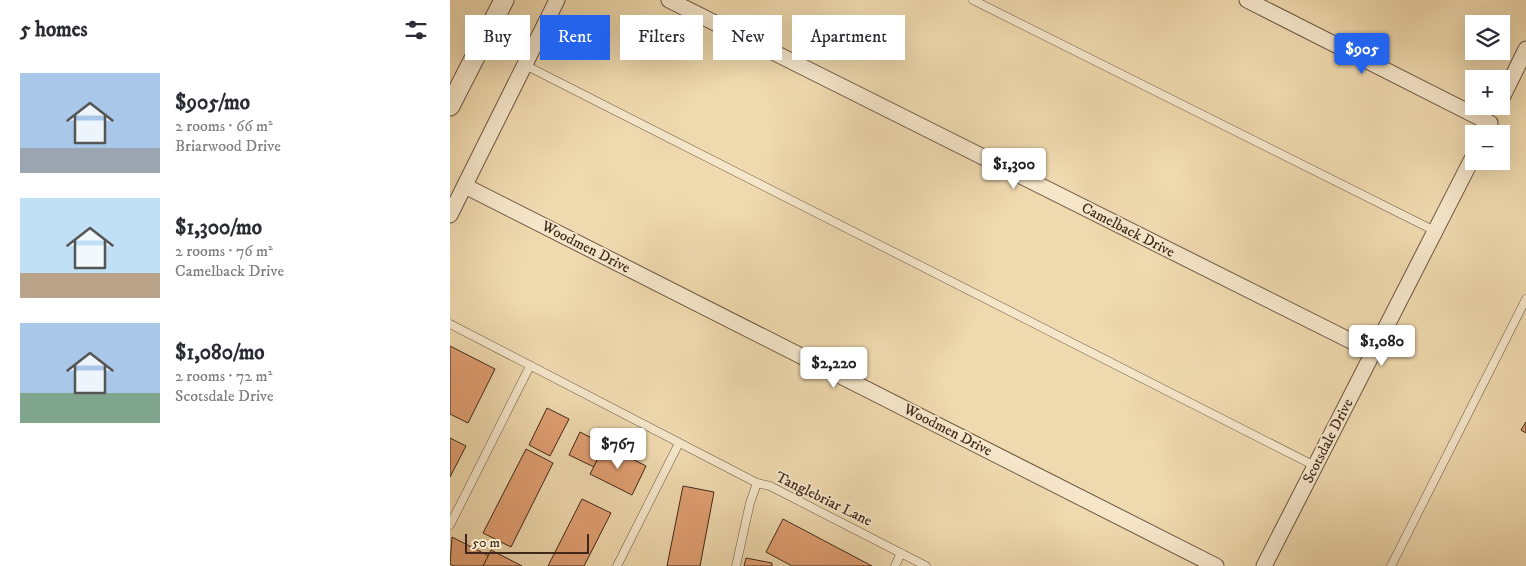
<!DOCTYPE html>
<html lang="en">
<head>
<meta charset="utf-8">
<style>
	body { margin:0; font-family:"IM FELL DW Pica",serif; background:#f7f7f7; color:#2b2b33; height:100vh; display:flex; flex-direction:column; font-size:19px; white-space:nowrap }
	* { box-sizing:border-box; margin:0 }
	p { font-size:16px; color:#7c7c81 }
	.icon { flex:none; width:28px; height:28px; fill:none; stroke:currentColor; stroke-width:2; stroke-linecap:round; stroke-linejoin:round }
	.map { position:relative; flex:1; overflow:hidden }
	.side { display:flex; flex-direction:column; background:#fff; width:450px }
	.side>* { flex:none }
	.hud { position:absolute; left:15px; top:15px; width:475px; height:45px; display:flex; gap:10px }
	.tools { position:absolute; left:1015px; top:15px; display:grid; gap:10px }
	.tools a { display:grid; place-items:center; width:45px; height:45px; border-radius:0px; background:#fff; box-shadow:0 5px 20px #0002; font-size:25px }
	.scale { position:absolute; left:15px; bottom:12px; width:124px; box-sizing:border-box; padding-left:5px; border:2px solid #3f281b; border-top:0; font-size:14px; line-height:18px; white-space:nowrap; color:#3f281b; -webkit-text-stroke:4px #f5e6ca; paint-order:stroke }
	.price { position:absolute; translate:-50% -42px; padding:0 11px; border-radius:5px; background:#fff; color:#222; font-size:16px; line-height:32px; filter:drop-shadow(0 1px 2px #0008) }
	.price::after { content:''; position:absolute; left:50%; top:30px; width:15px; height:11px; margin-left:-8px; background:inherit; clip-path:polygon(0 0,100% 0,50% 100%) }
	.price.active { background:#2563eb; color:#fff }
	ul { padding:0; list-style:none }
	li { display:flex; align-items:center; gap:15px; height:125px; padding:0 20px }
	li span { display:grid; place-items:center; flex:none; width:140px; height:100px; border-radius:0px; color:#555 }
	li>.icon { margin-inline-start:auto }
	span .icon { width:60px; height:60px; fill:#fffc; stroke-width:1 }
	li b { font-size:21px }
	h2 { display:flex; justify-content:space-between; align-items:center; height:60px; padding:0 20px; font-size:21px }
	.pill { padding:0 18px; border-radius:0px; background:#fff; box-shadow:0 5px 20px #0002; font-size:18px; line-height:45px }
	.pill.active { background:#2563eb; color:#fff }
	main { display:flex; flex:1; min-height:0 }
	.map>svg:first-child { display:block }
	.building { fill:#e09f72; stroke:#3f281b }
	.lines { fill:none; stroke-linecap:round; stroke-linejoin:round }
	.service-casing { stroke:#6b5440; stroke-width:9 }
	.minor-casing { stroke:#6b5440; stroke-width:17 }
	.tertiary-casing { stroke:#6b5440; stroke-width:21 }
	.service { stroke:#f5e6ca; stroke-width:8 }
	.minor { stroke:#f5e6ca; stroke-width:15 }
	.tertiary { stroke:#f5e6ca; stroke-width:19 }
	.labels { text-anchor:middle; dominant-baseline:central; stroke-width:4; stroke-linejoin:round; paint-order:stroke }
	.street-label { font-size:15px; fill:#3f281b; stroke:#f5e6ca }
</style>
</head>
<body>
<main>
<section class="side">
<h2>5 homes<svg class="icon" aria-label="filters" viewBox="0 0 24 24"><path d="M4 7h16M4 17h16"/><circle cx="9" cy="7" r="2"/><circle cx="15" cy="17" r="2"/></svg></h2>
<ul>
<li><span style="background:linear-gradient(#a9c7e8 75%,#9aa5b1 0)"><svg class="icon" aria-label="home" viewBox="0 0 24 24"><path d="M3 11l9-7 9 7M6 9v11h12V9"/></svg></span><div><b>$905/mo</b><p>2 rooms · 66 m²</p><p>Briarwood Drive</p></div></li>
<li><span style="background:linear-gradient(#bfe0f5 75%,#b9a48a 0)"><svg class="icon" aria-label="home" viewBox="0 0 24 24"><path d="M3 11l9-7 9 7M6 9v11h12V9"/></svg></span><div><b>$1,300/mo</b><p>2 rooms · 76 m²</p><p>Camelback Drive</p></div></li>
<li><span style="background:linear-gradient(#a9c7e8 70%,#7fa58c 0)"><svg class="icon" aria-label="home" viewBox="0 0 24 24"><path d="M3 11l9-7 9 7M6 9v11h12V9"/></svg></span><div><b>$1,080/mo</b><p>2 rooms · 72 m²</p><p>Scotsdale Drive</p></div></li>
</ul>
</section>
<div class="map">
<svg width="1076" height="566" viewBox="0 0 1076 566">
	<rect width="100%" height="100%" fill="#efd9ae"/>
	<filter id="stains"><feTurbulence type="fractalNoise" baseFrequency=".004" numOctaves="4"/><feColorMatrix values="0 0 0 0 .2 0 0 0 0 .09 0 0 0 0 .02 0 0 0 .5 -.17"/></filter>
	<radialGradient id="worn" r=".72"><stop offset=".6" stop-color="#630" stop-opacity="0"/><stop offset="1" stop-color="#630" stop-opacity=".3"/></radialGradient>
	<g class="building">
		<polygon points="0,346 45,369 18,423 0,414"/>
		<polygon points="97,408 119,419 100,456 79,445"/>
		<polygon points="1076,422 1076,433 1071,430"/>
		<polygon points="130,432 155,445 144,467 119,455"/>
		<polygon points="0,438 16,446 0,477"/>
		<polygon points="155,445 196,466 182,495 140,474"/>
		<polygon points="76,449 103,463 61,547 33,533"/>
		<polygon points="233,486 264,492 250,566 217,566"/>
		<polygon points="132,499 161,513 134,566 98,566"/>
		<polygon points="333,519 422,566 342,566 316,552"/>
		<polygon points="2,537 39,556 33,566 4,566 0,564"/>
		<polygon points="41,550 72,566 33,566"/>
		<polygon points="296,558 322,563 322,566 294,566"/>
	</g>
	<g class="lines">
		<defs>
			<g id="service">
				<polyline points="523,0 985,231"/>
				<polyline points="75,65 865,466"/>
				<polyline points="0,324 307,483 320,486 476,566"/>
				<polyline points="0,525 80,366"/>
				<polyline points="167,566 229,443"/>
				<polyline points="286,566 300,503 307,483"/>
				<polyline points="445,566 451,553"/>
				<polyline points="941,566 1076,299"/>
			</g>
			<g id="minor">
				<polyline points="219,0 923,352"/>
				<polyline points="797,0 1040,123"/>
				<polyline points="1051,100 1076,49"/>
				<polyline points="15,186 766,566"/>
				<polyline points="0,215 107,0"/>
				<polyline points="814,566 1024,155"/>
			</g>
			<polyline id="tertiary" points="0,106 54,0"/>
		</defs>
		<use href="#service" class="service-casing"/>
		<use href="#minor" class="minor-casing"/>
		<use href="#tertiary" class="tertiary-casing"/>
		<use href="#service" class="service"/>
		<use href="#minor" class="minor"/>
		<use href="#tertiary" class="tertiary"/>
	</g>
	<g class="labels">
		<g class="street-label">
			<text transform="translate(678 230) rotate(27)">Camelback Drive</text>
			<text transform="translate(136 247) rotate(27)">Woodmen Drive</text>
			<text transform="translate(498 430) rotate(27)">Woodmen Drive</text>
			<text transform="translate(878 441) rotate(-63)">Scotsdale Drive</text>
			<text transform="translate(374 499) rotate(26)">Tanglebriar Lane</text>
		</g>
	</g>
	<rect width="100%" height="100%" filter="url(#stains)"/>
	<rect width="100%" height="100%" fill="url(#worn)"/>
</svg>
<div class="tools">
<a><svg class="icon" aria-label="layers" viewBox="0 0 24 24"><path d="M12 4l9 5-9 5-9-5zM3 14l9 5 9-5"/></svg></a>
<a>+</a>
<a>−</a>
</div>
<div class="scale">50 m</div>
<b class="price active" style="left:912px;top:75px">$905</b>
<b class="price" style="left:564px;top:190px">$1,300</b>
<b class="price" style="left:932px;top:367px">$1,080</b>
<b class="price" style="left:384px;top:389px">$2,220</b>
<b class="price" style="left:168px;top:470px">$767</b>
<div class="hud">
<a class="pill">Buy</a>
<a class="pill active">Rent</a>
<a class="pill">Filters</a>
<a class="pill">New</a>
<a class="pill">Apartment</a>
</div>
</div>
</main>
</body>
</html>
